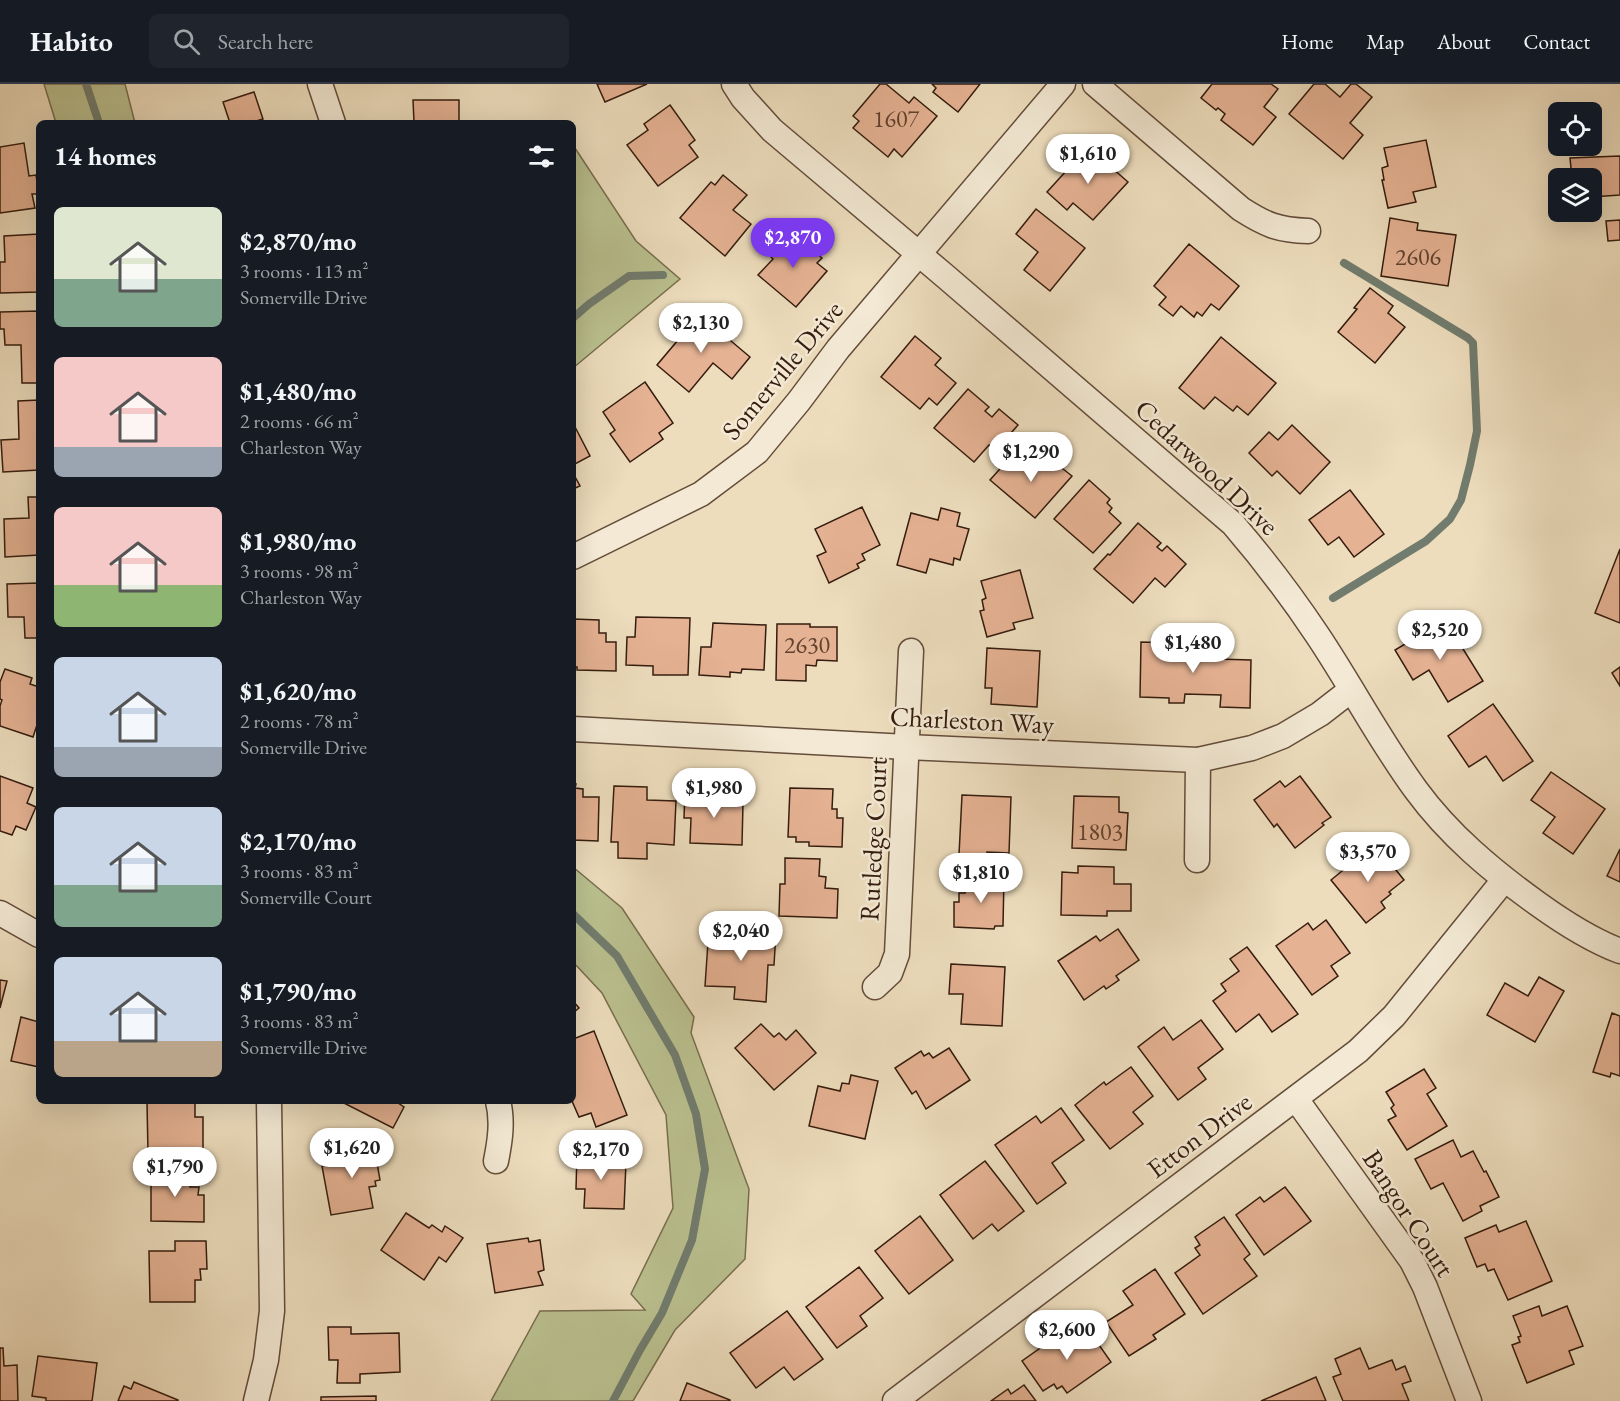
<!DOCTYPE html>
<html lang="en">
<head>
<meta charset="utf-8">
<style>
	body { margin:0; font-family:"EB Garamond",serif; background:#20242c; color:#f1f3f6; height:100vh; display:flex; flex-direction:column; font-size:22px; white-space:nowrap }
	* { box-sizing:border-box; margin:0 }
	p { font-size:20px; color:#9ea1a6 }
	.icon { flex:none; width:33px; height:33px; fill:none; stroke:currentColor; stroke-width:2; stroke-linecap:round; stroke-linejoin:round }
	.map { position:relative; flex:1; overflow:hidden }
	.drawer { position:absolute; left:36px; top:36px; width:540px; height:984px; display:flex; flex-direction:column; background:#171b24; border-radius:9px; box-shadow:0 6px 24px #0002 }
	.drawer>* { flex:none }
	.controls { position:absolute; left:1548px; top:18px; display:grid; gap:12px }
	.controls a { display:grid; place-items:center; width:54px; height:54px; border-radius:9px; background:#171b24; box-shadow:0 6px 24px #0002; font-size:30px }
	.price { position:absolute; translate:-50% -51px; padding:0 14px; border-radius:21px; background:#fff; color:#222; font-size:20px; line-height:39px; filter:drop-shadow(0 2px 3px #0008) }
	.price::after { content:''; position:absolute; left:50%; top:36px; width:18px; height:14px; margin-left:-9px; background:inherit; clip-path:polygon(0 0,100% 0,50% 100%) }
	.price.active { background:#7c3aed; color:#fff }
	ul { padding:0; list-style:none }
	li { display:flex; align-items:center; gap:18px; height:150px; padding:0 18px }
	li span { display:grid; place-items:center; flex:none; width:168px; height:120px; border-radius:9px; color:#555 }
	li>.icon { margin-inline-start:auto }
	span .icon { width:72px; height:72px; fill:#fffc; stroke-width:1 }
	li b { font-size:26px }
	h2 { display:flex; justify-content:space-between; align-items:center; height:72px; padding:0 18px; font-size:26px }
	header { display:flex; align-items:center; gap:36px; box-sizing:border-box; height:84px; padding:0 30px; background:#171b24; border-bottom:2px solid #363941 }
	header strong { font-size:28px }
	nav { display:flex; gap:33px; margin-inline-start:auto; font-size:21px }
	.search { width:420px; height:54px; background:#20242c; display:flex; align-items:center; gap:15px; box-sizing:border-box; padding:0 21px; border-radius:9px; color:#9ea1a6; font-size:22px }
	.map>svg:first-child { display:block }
	.green { fill:#bac08f; stroke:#786e4e; stroke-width:1.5 }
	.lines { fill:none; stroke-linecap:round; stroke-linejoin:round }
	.stream { stroke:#717c6e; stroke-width:8 }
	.building { fill:#e5b293; stroke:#351c0e; stroke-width:1.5 }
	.street-casing { stroke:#634c3a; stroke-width:27 }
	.street { stroke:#f3e9d4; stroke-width:24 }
	.labels { text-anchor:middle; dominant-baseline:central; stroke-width:5; stroke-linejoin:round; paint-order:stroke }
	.number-label { font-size:24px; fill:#61422f }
	.street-label { font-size:27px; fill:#351c0e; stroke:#f3e9d4 }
</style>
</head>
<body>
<header>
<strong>Habito</strong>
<div class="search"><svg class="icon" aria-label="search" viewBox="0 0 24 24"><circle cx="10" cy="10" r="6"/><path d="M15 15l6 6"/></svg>Search here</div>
<nav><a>Home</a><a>Map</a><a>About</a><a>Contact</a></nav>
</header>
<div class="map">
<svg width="1620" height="1317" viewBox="0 0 1620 1317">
	<rect width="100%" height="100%" fill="#edddbd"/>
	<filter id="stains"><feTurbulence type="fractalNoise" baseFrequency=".00333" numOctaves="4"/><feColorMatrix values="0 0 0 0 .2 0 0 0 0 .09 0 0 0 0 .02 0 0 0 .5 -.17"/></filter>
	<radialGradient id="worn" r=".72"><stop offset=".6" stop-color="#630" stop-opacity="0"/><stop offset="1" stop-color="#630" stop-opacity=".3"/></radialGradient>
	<g class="green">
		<polygon points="44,0 125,0 135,39 56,39"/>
		<polygon points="573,61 636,157 680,195 573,284"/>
		<polygon points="573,783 622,824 694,933 691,949 749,1105 745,1175 675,1246 633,1317 491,1317 540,1227 645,1226 631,1210 673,1124 666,1031 602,909 573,878"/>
	</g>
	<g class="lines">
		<g class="stream">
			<polyline points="86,0 99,39"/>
			<polyline points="573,234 589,220 629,192 663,191"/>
			<polyline points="1333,514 1426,457 1450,435 1461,416 1470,381 1477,347 1473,259 1468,254 1344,179"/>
			<polyline points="573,830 617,872 675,971 696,1030 705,1085 692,1156 662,1229 640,1266 613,1317"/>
		</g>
	</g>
	<g class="building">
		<polygon points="597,0 647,0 605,18"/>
		<polygon points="880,0 886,0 909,19 914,13 937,32 902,73 894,65 888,73 853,44 859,37 853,32"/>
		<polygon points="932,0 980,0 958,28 933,8 936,4"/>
		<polygon points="1212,0 1271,0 1278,5 1264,23 1276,33 1253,61 1221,36 1225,30 1218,24 1216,26 1201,14"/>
		<polygon points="1314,0 1325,0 1340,13 1351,0 1356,0 1372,13 1350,39 1363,51 1343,75 1289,30"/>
		<polygon points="254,8 263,35 256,37 256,39 230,39 223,18"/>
		<polygon points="413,16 459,16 459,39 414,38"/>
		<polygon points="670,21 695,56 689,61 698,73 658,102 627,61 648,46 644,40"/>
		<polygon points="1426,56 1436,103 1413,108 1416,118 1388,124 1382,96 1384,96 1382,84 1388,82 1384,64"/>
		<polygon points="24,59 29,92 36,91 39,110 32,110 35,124 0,129 0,63"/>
		<polygon points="1088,63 1128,98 1093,136 1073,119 1067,126 1047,108"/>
		<polygon points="1620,72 1620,111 1592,113 1592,94 1572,94 1570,74"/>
		<polygon points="723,91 747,111 733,126 751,140 725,172 680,134 711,98 715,101"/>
		<polygon points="1036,125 1085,164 1050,207 1024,186 1038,168 1016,150"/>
		<polygon points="1390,134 1418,139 1417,146 1456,151 1448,202 1381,192"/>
		<polygon points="1620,136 1620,156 1608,157 1606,137"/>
		<polygon points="790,147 822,174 817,179 827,187 796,223 758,191 773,175 769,171"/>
		<polygon points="39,150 39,208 0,209 0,178 5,178 4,152"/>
		<polygon points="1189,160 1239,202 1219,226 1211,220 1202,232 1197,228 1194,233 1181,222 1173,232 1159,221 1166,213 1154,202"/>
		<polygon points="1370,204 1393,222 1388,229 1405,243 1375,279 1338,248 1357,225 1354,224"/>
		<polygon points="39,227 39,299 22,299 21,261 5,261 4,245 0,245 0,228"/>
		<polygon points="699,230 750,273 732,295 713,279 689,308 657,281 678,256 672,251 684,237 689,242"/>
		<polygon points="915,252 941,274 935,281 956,299 937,321 929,314 920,325 881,293"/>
		<polygon points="1221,253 1276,299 1248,331 1237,322 1233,327 1215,313 1204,325 1179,304"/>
		<polygon points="645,298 673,339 659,349 663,355 630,378 610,350 615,346 603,328"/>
		<polygon points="968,305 989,323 985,327 992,333 999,325 1018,341 996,366 989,361 974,378 934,344"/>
		<polygon points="39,316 39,386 3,388 1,356 19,355 18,317"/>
		<polygon points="573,339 590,372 573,381"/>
		<polygon points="1292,341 1330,378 1300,410 1277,387 1272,392 1249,369 1269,348 1278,356"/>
		<polygon points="1015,368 1035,384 1039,379 1042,381 1049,374 1072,392 1035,434 990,396"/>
		<polygon points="573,389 580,402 573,405"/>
		<polygon points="1089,396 1110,415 1107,419 1112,424 1109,428 1121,439 1093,469 1054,435"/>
		<polygon points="1350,406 1384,450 1354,473 1339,453 1328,461 1309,436"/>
		<polygon points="28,413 39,413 39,471 5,473 4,435 29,434"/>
		<polygon points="862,423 880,461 862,470 865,476 857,480 859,484 829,499 817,472 826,468 815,445"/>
		<polygon points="941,424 960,429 957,442 969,445 960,476 954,474 953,481 930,475 926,489 897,481 911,429 938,436"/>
		<polygon points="1138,439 1161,459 1157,463 1162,467 1167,462 1186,480 1165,503 1155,494 1133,519 1094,485 1108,470 1110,471"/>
		<polygon points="1620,465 1620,539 1595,529"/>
		<polygon points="1020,486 1033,534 1013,539 1015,545 987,553 980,527 984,526 982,516 986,514 981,497"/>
		<polygon points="39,499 39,554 25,554 24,533 8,533 7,500"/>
		<polygon points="636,533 690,534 688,591 653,591 653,582 626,581 627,553 635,553"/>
		<polygon points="573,535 599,536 599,549 606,549 606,558 616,558 616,587 577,586 577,583 573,583"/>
		<polygon points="1445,536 1483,597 1448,618 1429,586 1413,596 1395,566"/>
		<polygon points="713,539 766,541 764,586 742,585 741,589 730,588 730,593 699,591 701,563 711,563"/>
		<polygon points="777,540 810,540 810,543 837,543 837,577 817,576 816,582 806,581 806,597 776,596"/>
		<polygon points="1171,556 1194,557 1194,559 1208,559 1208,563 1217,563 1217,575 1251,576 1250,624 1220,623 1221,611 1185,610 1184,619 1169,619 1169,614 1140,613 1141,558 1172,559"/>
		<polygon points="987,564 1040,567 1037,623 991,620 992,604 985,604"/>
		<polygon points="1620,583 1620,602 1612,589"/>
		<polygon points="5,585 32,594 30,600 39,603 39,635 33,653 0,642 0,622 2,616 0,615 0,598"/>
		<polygon points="1493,620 1533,677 1503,697 1486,672 1469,683 1448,652"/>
		<polygon points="1551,688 1605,725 1573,770 1543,749 1555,733 1531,716"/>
		<polygon points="0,692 33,704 27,719 36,723 26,746 16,742 12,751 0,747"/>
		<polygon points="1300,692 1331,733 1322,739 1324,741 1295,764 1277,740 1274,743 1254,716 1280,697 1285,703"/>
		<polygon points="573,700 576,700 575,704 583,705 583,713 599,713 598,757 573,756"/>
		<polygon points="614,702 647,703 647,716 676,717 674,761 647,759 647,775 618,774 618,758 611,758"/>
		<polygon points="790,704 833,705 832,725 837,725 837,734 843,734 842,763 809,762 809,758 796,758 796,753 788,753"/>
		<polygon points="685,707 723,709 722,718 743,719 742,761 690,759 691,734 684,734"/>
		<polygon points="962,711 1011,713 1009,769 987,768 987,772 959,771"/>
		<polygon points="1074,712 1119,713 1119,728 1128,729 1126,766 1072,764"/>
		<polygon points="1375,760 1404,796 1389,808 1391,810 1381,818 1385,824 1366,839 1331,796"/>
		<polygon points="1620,765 1620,798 1607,792"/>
		<polygon points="785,774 820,775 819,792 826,793 825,804 838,805 837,834 779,832 780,800 785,800"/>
		<polygon points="1078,782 1114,783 1114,800 1131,800 1131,827 1107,827 1107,832 1061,831 1062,788 1078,789"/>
		<polygon points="966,792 1004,793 1003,842 995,842 994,845 954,843 954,818 959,818 959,809 965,809"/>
		<polygon points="1326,836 1350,869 1331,882 1338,892 1312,911 1276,862 1308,839 1313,846"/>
		<polygon points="709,844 776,848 774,881 768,881 766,918 734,915 735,903 705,902"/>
		<polygon points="1118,845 1139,876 1116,892 1119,896 1106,905 1104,902 1084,916 1058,877 1096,852 1100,857"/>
		<polygon points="1247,863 1298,930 1272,948 1259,930 1236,948 1213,917 1226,907 1221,900 1239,887 1230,875"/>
		<polygon points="951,880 1005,883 1002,942 961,940 963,910 949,910"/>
		<polygon points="1539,893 1564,907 1535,958 1487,931 1505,899 1528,912"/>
		<polygon points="0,896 7,897 0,924"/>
		<polygon points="573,917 579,924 573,929"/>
		<polygon points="1612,929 1620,932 1620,992 1611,989 1610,993 1593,988"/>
		<polygon points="21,933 39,938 39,983 11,977"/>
		<polygon points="1201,936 1223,965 1198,984 1206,995 1178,1016 1138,963 1164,943 1173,956"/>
		<polygon points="761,940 774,953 779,949 786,956 796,946 816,969 774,1006 735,964"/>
		<polygon points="594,947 627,1031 596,1043 591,1029 579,1033 572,1017 573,955"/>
		<polygon points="949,964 970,996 926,1025 916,1007 912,1010 895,984 921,967 924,972 929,969 933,974"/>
		<polygon points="1131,983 1153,1012 1133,1028 1143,1040 1110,1065 1075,1021 1104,998 1106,1001"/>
		<polygon points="1424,985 1436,1004 1427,1010 1447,1042 1407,1066 1388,1036 1396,1032 1391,1024 1394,1021 1386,1008"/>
		<polygon points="851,991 878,997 865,1055 809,1042 818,1002 840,1007 842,999 849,1000"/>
		<polygon points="161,1017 195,1017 195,1033 203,1033 203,1068 148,1069 147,1018"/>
		<polygon points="340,1017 395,1017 404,1023 393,1044"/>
		<polygon points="1061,1024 1084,1056 1052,1079 1066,1099 1037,1120 995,1061 1036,1032 1041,1039"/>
		<polygon points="373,1056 380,1096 375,1097 376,1102 369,1103 373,1124 331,1131 322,1082 340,1079 339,1075 349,1073 347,1061"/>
		<polygon points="1453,1056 1461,1073 1473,1067 1484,1088 1486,1087 1499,1113 1480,1122 1482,1127 1463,1137 1443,1099 1431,1105 1415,1075"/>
		<polygon points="577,1069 606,1070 606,1077 626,1078 624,1125 584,1124 585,1105 576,1105"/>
		<polygon points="985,1077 1024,1127 998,1147 992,1140 973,1155 940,1111"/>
		<polygon points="151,1088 190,1088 190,1103 199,1103 198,1111 204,1111 204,1138 151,1137"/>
		<polygon points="1285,1103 1311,1137 1264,1171 1236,1131 1260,1113 1264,1118"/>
		<polygon points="406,1129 429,1144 432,1141 442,1148 445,1142 463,1154 446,1178 439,1173 424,1196 381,1166"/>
		<polygon points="920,1132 953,1176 909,1210 875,1167"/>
		<polygon points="1224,1133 1250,1170 1244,1175 1257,1192 1203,1230 1175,1189 1200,1171 1195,1164 1200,1161 1195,1153"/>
		<polygon points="1526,1137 1552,1197 1508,1216 1494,1185 1488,1187 1485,1180 1477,1183 1465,1154 1496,1141 1499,1148"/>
		<polygon points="528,1154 529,1158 540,1156 544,1186 538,1188 543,1201 495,1209 487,1160"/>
		<polygon points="175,1157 206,1157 207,1185 200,1185 201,1196 195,1196 195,1218 150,1218 149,1167 175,1167"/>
		<polygon points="859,1183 883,1214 860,1232 867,1242 837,1264 806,1223"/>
		<polygon points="1155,1185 1185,1230 1153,1251 1156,1255 1129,1272 1106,1238 1133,1221 1123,1207"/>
		<polygon points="1539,1222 1542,1232 1567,1222 1583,1262 1569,1267 1574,1280 1527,1299 1512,1261 1520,1258 1518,1253 1521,1252 1513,1232"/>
		<polygon points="787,1227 823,1275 794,1296 784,1283 756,1304 730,1269"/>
		<polygon points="1085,1241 1111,1278 1067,1309 1062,1302 1057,1305 1054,1300 1043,1307 1022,1277 1063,1248 1067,1254"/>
		<polygon points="328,1243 351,1243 351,1250 399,1249 400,1288 360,1290 360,1299 337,1299 338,1276 329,1276"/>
		<polygon points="0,1264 3,1264 4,1282 17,1281 18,1317 0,1317"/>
		<polygon points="1360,1264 1369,1285 1392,1276 1396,1286 1405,1282 1411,1297 1402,1300 1409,1317 1343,1317 1333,1293 1341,1290 1335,1275"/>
		<polygon points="38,1272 97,1279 92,1317 46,1317 46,1314 32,1312"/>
		<polygon points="1316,1293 1326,1317 1261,1317"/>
		<polygon points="134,1298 178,1316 178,1317 118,1317 124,1302 131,1305"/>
		<polygon points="687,1299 730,1316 730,1317 680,1317"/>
		<polygon points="1024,1301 1036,1317 991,1317 1008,1305 1011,1310"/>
		<polygon points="376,1312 376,1317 321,1317 321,1313"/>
	</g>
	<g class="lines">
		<defs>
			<g id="street">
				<polyline points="320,0 333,39"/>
				<path d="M734 0 743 14 772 46 945 192 1233 440C1264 476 1292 513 1318 552 1352 603 1380 657 1416 706 1449 751 1492 787 1538 820 1563 838 1591 856 1620 867"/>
				<path d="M1095 0 1241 125C1266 141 1278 146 1308 147"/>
				<polyline points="573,473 701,410 757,368 799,317 838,265 1063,0"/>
				<polyline points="573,645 907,663 1198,676 1252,664 1283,652 1320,630 1351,606"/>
				<polyline points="1197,776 1198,676"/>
				<polyline points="0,829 39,851"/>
				<polyline points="875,903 890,889 897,870 911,567"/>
				<polyline points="1296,1015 1412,1177 1425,1203 1469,1317"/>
				<path d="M496 1077C500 1057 503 1037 498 1017"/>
				<polyline points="256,1317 266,1276 272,1227 269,1017"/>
				<polyline points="895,1317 1358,967 1394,932 1504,796"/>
			</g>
		</defs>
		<use href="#street" class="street-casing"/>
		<use href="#street" class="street"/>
	</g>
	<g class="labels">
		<g class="number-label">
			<text x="896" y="34">1607</text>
			<text x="1418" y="172">2606</text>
			<text x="807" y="560">2630</text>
			<text x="1100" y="747">1803</text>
		</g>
		<g class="street-label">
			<text transform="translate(782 286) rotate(-50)">Somerville Drive</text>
			<text transform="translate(1207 383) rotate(43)">Cedarwood Drive</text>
			<text transform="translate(972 636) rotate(3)">Charleston Way</text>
			<text transform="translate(873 755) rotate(-87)">Rutledge Court</text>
			<text transform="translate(1199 1051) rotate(-37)">Etton Drive</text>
			<text transform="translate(1409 1129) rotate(57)">Bangor Court</text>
		</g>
	</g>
	<rect width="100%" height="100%" filter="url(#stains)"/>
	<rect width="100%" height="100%" fill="url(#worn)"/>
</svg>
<div class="controls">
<a><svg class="icon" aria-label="locate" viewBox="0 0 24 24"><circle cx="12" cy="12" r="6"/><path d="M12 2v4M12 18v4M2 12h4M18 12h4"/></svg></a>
<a><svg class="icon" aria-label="layers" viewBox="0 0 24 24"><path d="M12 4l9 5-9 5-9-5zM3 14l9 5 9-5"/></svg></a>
</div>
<b class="price" style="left:1088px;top:101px">$1,610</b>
<b class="price active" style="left:793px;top:185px">$2,870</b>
<b class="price" style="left:701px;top:270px">$2,130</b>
<b class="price" style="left:1031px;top:399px">$1,290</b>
<b class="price" style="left:1440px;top:577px">$2,520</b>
<b class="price" style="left:1193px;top:590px">$1,480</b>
<b class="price" style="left:714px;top:735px">$1,980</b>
<b class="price" style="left:1368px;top:799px">$3,570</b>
<b class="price" style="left:981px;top:820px">$1,810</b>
<b class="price" style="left:741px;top:878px">$2,040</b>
<b class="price" style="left:352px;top:1095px">$1,620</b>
<b class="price" style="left:601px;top:1097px">$2,170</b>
<b class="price" style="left:175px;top:1114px">$1,790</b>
<b class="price" style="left:1067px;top:1277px">$2,600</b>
<section class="drawer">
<h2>14 homes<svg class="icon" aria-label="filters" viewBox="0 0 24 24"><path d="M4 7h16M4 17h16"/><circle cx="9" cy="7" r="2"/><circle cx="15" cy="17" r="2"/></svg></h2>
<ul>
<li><span style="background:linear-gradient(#dfe7d0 60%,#7fa58c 0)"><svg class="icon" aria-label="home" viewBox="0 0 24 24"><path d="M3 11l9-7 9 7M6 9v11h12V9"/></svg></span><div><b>$2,870/mo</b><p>3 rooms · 113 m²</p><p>Somerville Drive</p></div></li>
<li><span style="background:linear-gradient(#f6c9c9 75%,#9aa5b1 0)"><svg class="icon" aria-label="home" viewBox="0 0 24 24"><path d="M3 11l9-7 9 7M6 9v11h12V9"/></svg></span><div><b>$1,480/mo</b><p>2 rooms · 66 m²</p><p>Charleston Way</p></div></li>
<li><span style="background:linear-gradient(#f6c9c9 65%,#8fb573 0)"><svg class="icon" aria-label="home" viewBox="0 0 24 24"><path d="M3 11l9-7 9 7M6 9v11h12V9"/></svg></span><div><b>$1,980/mo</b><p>3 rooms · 98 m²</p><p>Charleston Way</p></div></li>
<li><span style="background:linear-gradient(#c9d6e8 75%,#9aa5b1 0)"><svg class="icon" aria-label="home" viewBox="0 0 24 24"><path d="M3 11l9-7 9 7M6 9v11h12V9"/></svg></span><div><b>$1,620/mo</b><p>2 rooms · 78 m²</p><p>Somerville Drive</p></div></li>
<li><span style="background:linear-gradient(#c9d6e8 65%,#7fa58c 0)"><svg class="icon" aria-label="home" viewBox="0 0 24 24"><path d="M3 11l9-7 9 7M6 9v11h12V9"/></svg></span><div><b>$2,170/mo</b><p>3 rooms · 83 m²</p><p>Somerville Court</p></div></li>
<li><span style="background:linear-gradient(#c9d6e8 70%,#b9a48a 0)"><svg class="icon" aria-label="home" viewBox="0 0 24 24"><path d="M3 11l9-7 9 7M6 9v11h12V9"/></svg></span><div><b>$1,790/mo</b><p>3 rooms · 83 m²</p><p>Somerville Drive</p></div></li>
</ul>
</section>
</div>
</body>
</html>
